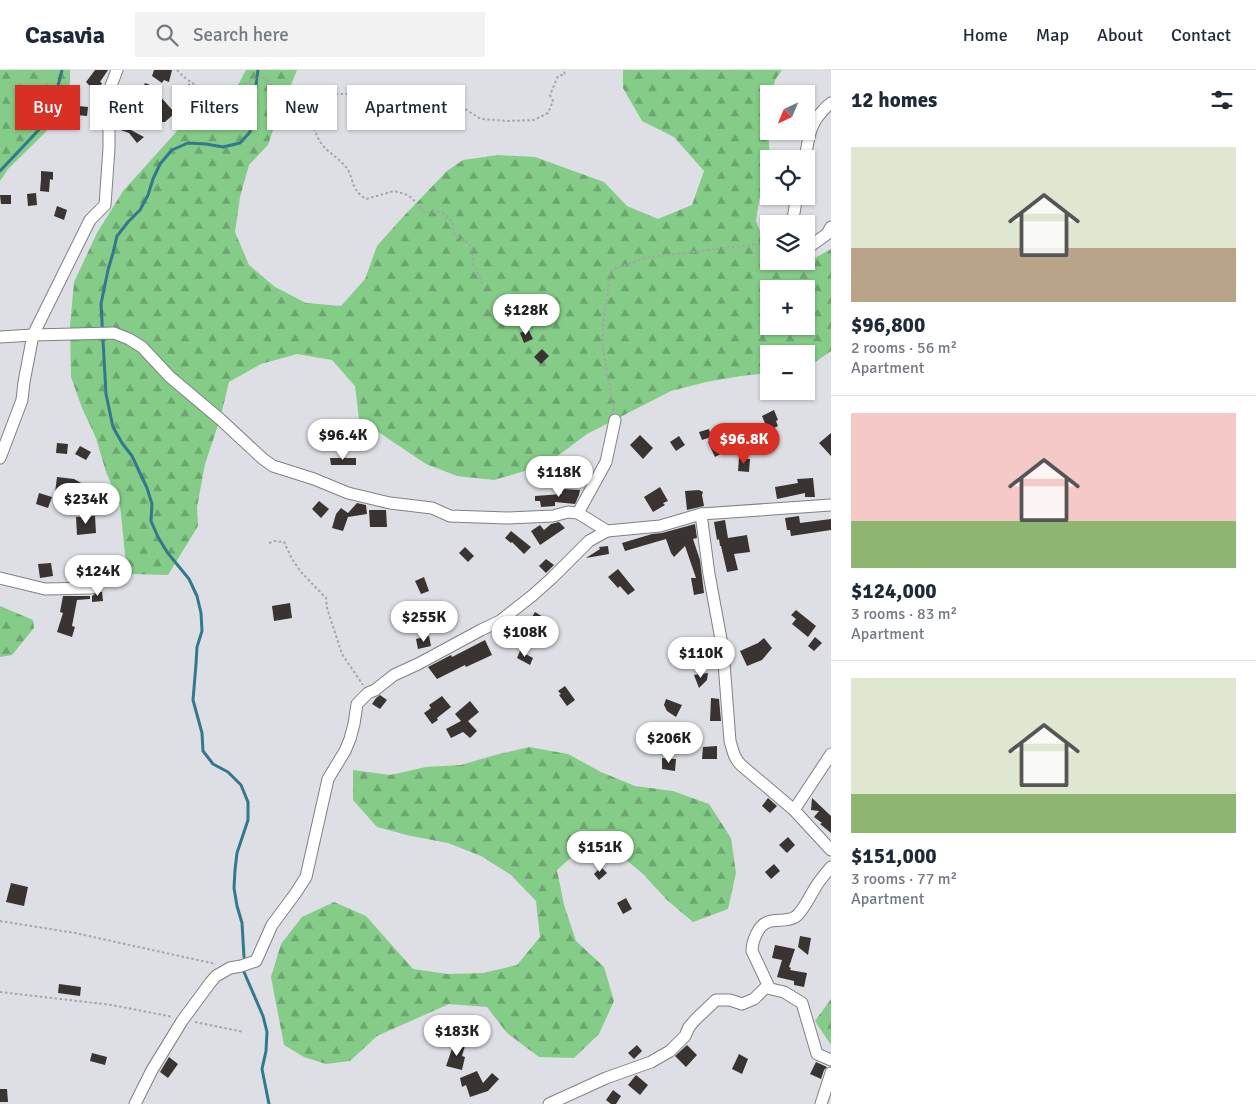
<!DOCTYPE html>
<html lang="en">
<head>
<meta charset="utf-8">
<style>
	body { margin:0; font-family:Signika,sans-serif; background:#f2f2f3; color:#1f2937; height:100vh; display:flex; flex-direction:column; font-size:19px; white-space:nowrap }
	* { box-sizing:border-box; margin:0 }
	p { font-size:16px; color:#747a83 }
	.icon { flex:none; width:28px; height:28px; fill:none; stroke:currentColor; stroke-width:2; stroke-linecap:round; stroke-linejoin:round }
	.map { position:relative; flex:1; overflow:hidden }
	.side { display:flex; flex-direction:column; background:#fff; width:425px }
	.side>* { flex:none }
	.banner { position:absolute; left:15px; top:15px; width:475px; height:45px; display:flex; gap:10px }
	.needle { width:32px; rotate:224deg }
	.buttons { position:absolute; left:760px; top:15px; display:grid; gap:10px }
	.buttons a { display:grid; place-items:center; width:55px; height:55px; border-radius:0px; background:#fff; box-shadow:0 1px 4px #0004; font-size:25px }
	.price { position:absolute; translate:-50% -42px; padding:0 11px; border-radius:18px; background:#fff; color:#222; font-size:16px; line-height:32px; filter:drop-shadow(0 1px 2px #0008) }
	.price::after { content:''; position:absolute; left:50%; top:30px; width:15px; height:11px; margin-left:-8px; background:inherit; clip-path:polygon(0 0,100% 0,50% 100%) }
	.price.selected { background:#d93025; color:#fff }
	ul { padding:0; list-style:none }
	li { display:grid; align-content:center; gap:10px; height:265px; padding:0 20px }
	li+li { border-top:1px solid #e0e1e3 }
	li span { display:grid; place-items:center; height:155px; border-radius:0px; color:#555 }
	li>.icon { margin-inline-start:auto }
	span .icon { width:90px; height:90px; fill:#fffc; stroke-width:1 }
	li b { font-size:21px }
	h2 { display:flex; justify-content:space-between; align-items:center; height:60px; padding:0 20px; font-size:21px }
	.pill { padding:0 18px; border-radius:0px; background:#fff; box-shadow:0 1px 4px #0004; font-size:18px; line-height:45px }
	.pill.selected { background:#d93025; color:#fff }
	header { display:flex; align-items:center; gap:30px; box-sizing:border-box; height:70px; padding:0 25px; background:#fff; border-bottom:1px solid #e0e1e3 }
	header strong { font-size:24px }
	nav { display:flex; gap:28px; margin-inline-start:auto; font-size:18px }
	.search { width:350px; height:45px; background:#f2f2f3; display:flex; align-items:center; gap:12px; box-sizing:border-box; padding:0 18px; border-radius:0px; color:#747a83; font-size:19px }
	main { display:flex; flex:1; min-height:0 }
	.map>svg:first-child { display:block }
	.forest { fill:url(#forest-firs); fill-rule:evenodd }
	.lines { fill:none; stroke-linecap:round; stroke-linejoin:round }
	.stream { stroke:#33788d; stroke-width:3 }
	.building { fill:#393332 }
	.street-casing { stroke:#7e8086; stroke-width:13 }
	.path { stroke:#a3a5aa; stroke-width:2; stroke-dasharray:2.5 2.5; stroke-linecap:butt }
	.street { stroke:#fff; stroke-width:11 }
</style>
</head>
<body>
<header>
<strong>Casavia</strong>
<div class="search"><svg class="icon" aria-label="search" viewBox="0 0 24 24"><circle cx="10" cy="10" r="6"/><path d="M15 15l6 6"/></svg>Search here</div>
<nav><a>Home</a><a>Map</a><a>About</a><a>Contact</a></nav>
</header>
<main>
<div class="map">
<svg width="831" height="1034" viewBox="0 0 831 1034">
	<defs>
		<pattern id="forest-firs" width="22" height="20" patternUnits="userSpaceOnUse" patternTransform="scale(1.25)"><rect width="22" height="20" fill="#84cc87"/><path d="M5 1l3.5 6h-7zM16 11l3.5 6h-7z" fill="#6ca66f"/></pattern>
	</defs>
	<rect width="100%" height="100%" fill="#dddfe5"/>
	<g class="forest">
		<polygon points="0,0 70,0 70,12 62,46 8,99 0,111"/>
		<path d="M246 0H297L274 57 268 75 249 95 240 127 235 162 249 195 275 217 306 233 341 236 365 209 377 176 401 149 447 101 463 90 498 85 535 87 604 112 627 136 658 149 692 135 704 101 674 67 642 51 623 18V0H782L775 10 772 24H769V38L767 45 770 89H769V108L759 130 756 151 769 184V191H789L802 195 831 179V281L811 295 806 296V284H769V303L741 306 706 312 671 321 587 364 559 385 528 400 494 410 457 406 426 394 359 349 355 316 332 290 297 284 261 294 229 312 220 349 205 394 197 437 198 456 168 505 127 504 120 435 106 402 96 368 82 338 71 307 70 256 74 212 97 163 123 121 178 60 221 47ZM769 219H806V256H769Z"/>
		<polygon points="0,536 33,550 34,558 12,585 0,587"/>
		<polygon points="529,677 568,684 601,702 635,716 673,721 709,734 731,768 736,803 728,839 693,852 667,830 643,804 618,783 584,776 557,800 564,835 576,871 604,897 614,931 599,964 574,988 539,987 507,963 487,937 449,934 377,966 350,991 326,994 304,987 284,975 271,907 281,874 302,847 334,832 366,846 413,899 448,904 483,903 517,895 540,867 536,831 511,805 481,786 448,773 411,766 377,757 353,730 353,700 390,705 426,697 461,695 495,685"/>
		<polygon points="831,929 831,975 815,951"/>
	</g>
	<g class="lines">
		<g class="stream">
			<polyline points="0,101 50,48 62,0"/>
			<polyline points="244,887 242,853 237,836 234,818 235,800 237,783 248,750 248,732 241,715 228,702 213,694 203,681 202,663 193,630 196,594 197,577 202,561 201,543 197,526 189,509 167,482 158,467 151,451 152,434 147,418 132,386 122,373 113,357 106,324 101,234 108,200 113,183 117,166 128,152 140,140 148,125 153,109 160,94 172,80 188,73 206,74 223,77 240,73 250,62 258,0"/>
			<polyline points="244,902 263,946 267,962 266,981 262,999 269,1034"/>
		</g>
	</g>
	<g class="building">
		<polygon points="95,0 108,0 100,12 102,13 98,21 91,17 86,12"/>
		<polygon points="154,0 172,0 169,12 164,10 162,13 152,6"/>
		<polygon points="145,13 150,15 175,43 165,52 162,52 145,33 131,60 144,67 137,73 129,63 118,59 121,53 120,52 126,40 132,43"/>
		<polygon points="189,14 200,22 191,34 180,26"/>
		<polygon points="78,36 88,37 87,46 77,45"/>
		<polygon points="41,101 53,102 53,110 50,109 49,122 40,121 41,109"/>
		<polygon points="36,123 37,135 28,136 27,124"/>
		<polygon points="0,125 11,125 11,134 1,134"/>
		<polygon points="57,136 67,140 64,150 54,146"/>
		<polygon points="528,259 533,269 524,273 520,263"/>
		<polygon points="542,279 549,286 541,294 534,287"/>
		<polygon points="774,340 778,350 776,351 778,356 768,361 762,346"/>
		<polygon points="709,359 711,367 702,370 699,362"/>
		<polygon points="831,363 831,386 819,373"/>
		<polygon points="640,365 653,378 643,389 630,375"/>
		<polygon points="679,366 685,375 676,381 670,372"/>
		<polygon points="717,369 718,370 719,370 724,382 715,387 708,372"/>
		<polygon points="57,373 68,374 67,384 56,383"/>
		<polygon points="80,376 91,382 86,390 75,384"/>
		<polygon points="330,388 356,388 356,395 331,395"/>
		<polygon points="739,388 750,389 749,402 738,401"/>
		<polygon points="57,407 74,409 94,420 89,429 74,421 65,420 61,432 54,430"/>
		<polygon points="813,408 815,427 805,427 805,423 777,429 775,417 798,413 797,409"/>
		<polygon points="660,417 668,431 663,433 665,435 653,442 644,427"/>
		<polygon points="562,419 580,420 579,425 575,434 555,432 555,436 541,437 540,431 535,431 535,426 562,424"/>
		<polygon points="699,420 703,422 702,425 704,436 687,440 685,421"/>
		<polygon points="39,423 52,427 48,438 36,434"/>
		<polygon points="319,431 329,439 321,448 312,439"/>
		<polygon points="357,433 366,435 367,444 348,447 343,461 332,458 336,444 341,438 348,443"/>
		<polygon points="369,440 386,440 387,457 370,457"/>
		<polygon points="95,446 96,463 77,465 76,447"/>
		<polygon points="799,446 800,453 831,449 831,460 791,466 790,460 787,460 785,448"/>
		<polygon points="725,450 728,468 747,465 750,482 734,484 738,500 727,502 721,476 720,476 719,469 717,470 714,452"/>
		<polygon points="559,452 565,458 540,475 531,461 540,455 544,460 551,454"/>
		<polygon points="695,454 697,468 693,469 700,490 704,523 694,525 691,508 696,508 685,476 674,487 671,483 666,469 625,481 622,473 652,464 662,463"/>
		<polygon points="511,461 531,477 524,484 512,472 511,473 505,468"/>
		<polygon points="608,476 609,484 586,488 600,479 599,477"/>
		<polygon points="465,477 474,486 468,492 459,483"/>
		<polygon points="546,489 554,495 546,503 539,496"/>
		<polygon points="51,493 53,506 40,508 38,494"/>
		<polygon points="618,499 635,520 628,525 620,516 618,518 608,507"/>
		<polygon points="424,507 429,521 421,524 415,511"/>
		<polygon points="98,522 102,522 103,531 92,532 92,526"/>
		<polygon points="63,526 90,526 90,529 77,530 72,556 75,557 72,567 57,562 63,543 60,542"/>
		<polygon points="290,533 292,548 274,551 272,536"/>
		<polygon points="796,540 816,556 808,567 792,554 796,549 791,545"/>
		<polygon points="535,542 551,552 542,567 526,557"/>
		<polygon points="429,566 431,576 418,579 416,569"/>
		<polygon points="815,567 822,573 814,581 808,576"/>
		<polygon points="680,568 696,571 698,569 704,571 706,573 706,581 699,588 692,588 692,582"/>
		<polygon points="764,568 772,578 762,590 747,596 740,581 758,573"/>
		<polygon points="485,570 492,585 466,597 465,595 437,609 428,597 451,585 452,587"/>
		<polygon points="520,581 533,588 530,595 517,588"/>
		<polygon points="708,603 707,610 699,618 694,605"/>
		<polygon points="565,616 575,630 567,636 559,625 561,624 558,621"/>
		<polygon points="380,625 387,630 380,639 372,634 376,628"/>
		<polygon points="442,626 451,637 437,648 438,650 432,654 424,643 431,638 429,635"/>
		<polygon points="711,628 719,629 721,651 710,651"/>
		<polygon points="666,629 682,635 676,647 667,641 664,635"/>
		<polygon points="470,631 479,642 468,651 477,661 470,668 463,662 451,668 446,659 461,651 455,644"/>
		<polygon points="654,661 669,663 667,676 653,674"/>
		<polygon points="717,676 717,689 702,689 703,677"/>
		<polygon points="662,688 676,689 675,701 662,699"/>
		<polygon points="768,728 777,736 770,743 762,736"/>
		<polygon points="812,728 831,746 831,763 820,754 822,753 814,747 819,741 811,740"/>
		<polygon points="788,767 795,775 787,783 779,775"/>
		<polygon points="774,794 780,801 771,809 765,802"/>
		<polygon points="601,797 607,803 599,810 594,804"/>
		<polygon points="11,813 28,817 24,836 6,832"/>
		<polygon points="626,828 632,839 623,844 617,833"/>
		<polygon points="800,866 811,868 808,885 798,877"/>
		<polygon points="775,875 795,879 789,897 791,898 790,900 807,903 804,917 794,915 794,911 777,907 782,890 772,888"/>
		<polygon points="59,914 81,917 80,926 58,923"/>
		<polygon points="469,957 479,960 477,968 467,965"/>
		<polygon points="454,973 465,976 462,986 465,987 462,1000 446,996"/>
		<polygon points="637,975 642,981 634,989 628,983"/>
		<polygon points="687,975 697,985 686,997 675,986"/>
		<polygon points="92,983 107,987 105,995 90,991"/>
		<polygon points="739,984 748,989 742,1004 732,999"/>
		<polygon points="169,987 178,994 168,1008 160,1002"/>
		<polygon points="816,992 827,997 824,1000 821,1009 810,1004"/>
		<polygon points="477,1001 483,1013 492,1003 499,1009 488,1021 470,1027 466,1015 462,1017 460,1008"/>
		<polygon points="636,1005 648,1015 640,1025 628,1015"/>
		<polygon points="0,1019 7,1019 8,1032 0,1032"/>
		<polygon points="613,1020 621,1026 616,1034 611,1034 606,1030"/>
	</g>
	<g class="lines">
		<defs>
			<g id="street">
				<path d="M805 89C808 73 809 56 820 44 823 40 827 36 831 33"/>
				<polyline points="792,154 797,126"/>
				<polyline points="766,173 769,172"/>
				<polyline points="806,175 809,177 827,164 831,157"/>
				<path d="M0 267 33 265 114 263 129 269 142 277 170 307 220 349 263 389 273 396 314 409 348 423 390 433 432 438 450 446 507 448 553 446 568 442 578 443 607 461 660 456 701 444 709 504 723 580 730 671C733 681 734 688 741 695L794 740 831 780"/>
				<polyline points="0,388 22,330 24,312 33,265 90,150 105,135 109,78 109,21 117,0"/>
				<polyline points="578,443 606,392 615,350"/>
				<polyline points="701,444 831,435"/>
				<polyline points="0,508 45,519 92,518"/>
				<polyline points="794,740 831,684"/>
				<polyline points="767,918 784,922 802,933 817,984 831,990"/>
				<polyline points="135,1034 152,1000 182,951 210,913 216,906 230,898 241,896 256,891 272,855 295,824 306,807 328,709 345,681 350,669 354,654 357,634 368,623 375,620 394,605 418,594 481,560 500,551 533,525 552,508 589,471 607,461"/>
				<path d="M549 1034 606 1008 651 992 670 981 685 966 689 957 696 949 716 930H730L742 934 754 929 768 915 752 881C752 872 758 855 768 852 776 849 787 852 795 847 802 843 810 826 815 818 819 811 825 804 831 797"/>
				<polyline points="821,1034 831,1003"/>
			</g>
		</defs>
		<use href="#street" class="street-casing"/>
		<g class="path">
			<path d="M177 0C186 10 196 16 208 21 222 18 226 16 239 23L245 14 251 10 261 7 265 8 272 15 304 30 329 24H356L371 31 385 32 396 25 415 29 432 35 448 36 465 39 481 49 509 51 534 50 548 43 553 31 550 25 558 6 565 4 563 0"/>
			<path d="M304 30C312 43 312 60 321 73 327 82 339 88 346 97 352 105 352 115 357 121 359 124 363 127 366 129L394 121 405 124 412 128 418 136 425 142H442L452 151 454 164 459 169 469 173 473 184V195L480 207 483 216"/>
			<path d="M614 340 603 279V258L610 202C615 198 619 197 625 195 632 193 638 190 645 188L756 174"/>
			<polyline points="269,473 275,471 284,472 292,489 301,502 326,528 327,538 342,584 363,615"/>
			<polyline points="0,851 75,863 216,894"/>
			<polyline points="0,922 112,935 173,947"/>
			<polyline points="195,952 244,962"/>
		</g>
		<use href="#street" class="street"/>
	</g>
</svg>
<div class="buttons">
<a><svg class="needle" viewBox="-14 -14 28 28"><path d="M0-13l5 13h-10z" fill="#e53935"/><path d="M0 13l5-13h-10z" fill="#747a83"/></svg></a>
<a><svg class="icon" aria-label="locate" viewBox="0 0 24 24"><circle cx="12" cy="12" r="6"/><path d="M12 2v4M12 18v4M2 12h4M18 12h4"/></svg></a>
<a><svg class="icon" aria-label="layers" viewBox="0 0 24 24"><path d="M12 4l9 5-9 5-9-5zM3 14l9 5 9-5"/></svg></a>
<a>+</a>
<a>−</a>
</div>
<b class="price" style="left:526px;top:266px">$128K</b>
<b class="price" style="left:343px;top:391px">$96.4K</b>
<b class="price selected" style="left:744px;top:395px">$96.8K</b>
<b class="price" style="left:559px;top:428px">$118K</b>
<b class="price" style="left:86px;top:455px">$234K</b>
<b class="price" style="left:98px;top:527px">$124K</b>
<b class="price" style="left:424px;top:573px">$255K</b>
<b class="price" style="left:525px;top:588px">$108K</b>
<b class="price" style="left:701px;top:609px">$110K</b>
<b class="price" style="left:669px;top:694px">$206K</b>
<b class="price" style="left:600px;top:803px">$151K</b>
<b class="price" style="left:457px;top:987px">$183K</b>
<div class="banner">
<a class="pill selected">Buy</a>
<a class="pill">Rent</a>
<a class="pill">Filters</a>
<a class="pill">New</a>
<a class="pill">Apartment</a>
</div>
</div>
<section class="side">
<h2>12 homes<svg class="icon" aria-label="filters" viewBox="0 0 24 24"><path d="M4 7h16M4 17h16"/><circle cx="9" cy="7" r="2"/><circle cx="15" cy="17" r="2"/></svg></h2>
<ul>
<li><span style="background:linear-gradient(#dfe7d0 65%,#b9a48a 0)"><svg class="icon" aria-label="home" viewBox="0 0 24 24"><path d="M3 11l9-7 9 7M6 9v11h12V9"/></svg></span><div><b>$96,800</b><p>2 rooms · 56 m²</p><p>Apartment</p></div></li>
<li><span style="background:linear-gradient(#f6c9c9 70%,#8fb573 0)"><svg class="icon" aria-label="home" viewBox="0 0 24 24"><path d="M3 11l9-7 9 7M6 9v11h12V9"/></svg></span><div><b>$124,000</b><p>3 rooms · 83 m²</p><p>Apartment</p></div></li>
<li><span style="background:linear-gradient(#dfe7d0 75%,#8fb573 0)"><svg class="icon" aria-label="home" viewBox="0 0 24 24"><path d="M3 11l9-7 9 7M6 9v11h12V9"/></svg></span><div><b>$151,000</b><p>3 rooms · 77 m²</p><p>Apartment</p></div></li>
</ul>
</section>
</main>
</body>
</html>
